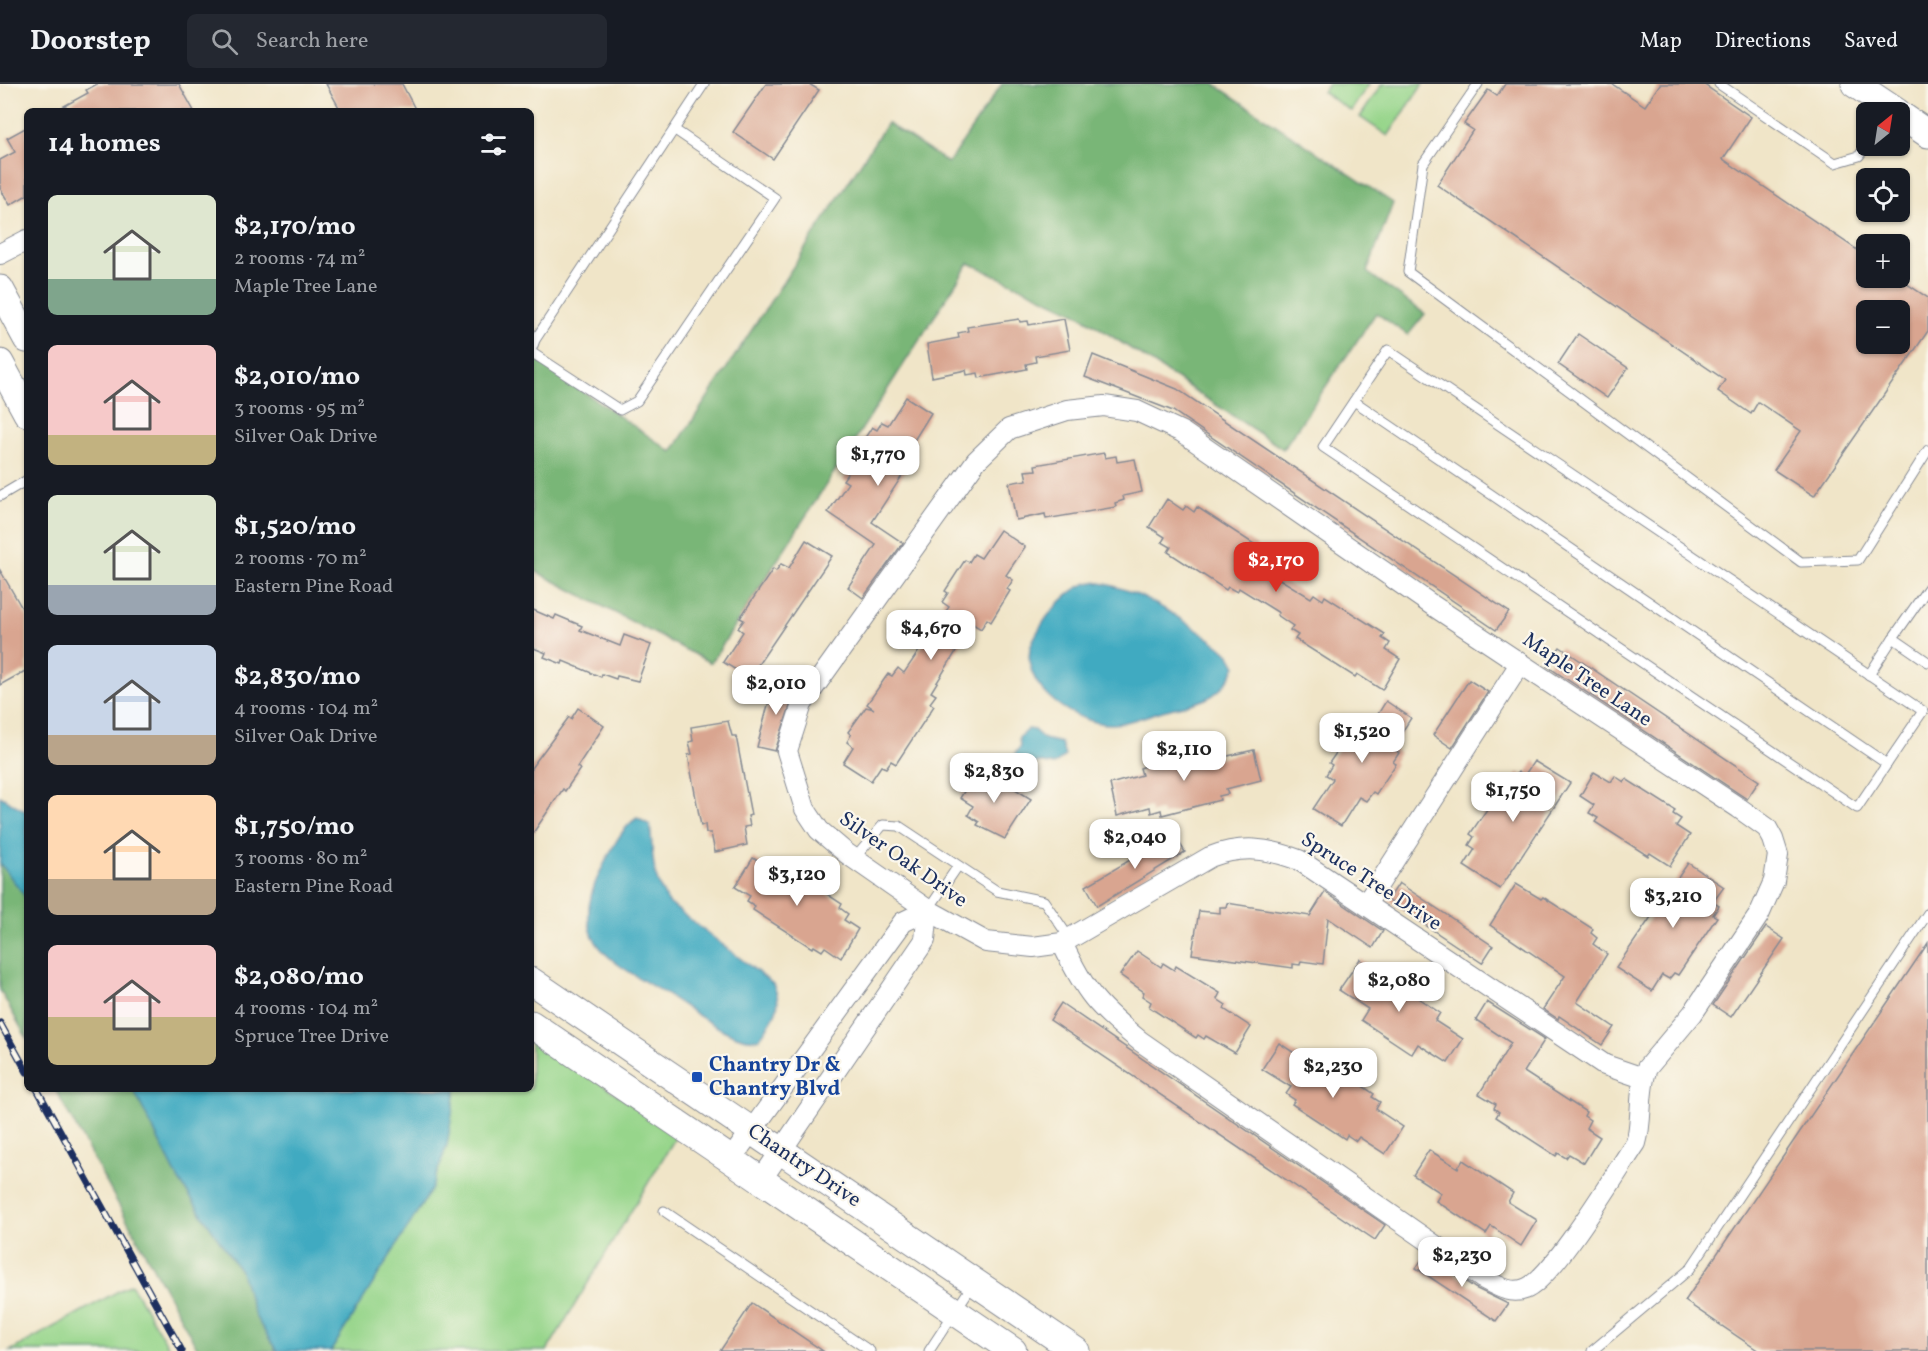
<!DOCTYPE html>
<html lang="en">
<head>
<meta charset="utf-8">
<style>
	body { margin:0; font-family:Vollkorn,serif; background:#242831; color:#f1f3f6; height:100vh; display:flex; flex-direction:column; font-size:22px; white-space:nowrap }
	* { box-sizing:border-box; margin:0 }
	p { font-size:20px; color:#9ea1a6 }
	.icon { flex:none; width:33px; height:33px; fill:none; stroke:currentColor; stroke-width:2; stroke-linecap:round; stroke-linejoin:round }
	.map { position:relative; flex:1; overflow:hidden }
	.details { position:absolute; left:24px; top:24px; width:510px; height:984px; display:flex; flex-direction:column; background:#171b24; border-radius:9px; box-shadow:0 2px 4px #0004 }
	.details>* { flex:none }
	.needle { width:39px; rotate:30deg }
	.controls { position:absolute; left:1856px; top:18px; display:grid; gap:12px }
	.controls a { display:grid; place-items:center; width:54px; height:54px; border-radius:9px; background:#171b24; box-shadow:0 2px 4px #0004; font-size:30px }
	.price { position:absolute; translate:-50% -51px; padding:0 14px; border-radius:12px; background:#fff; color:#222; font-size:20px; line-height:39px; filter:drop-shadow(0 2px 3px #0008) }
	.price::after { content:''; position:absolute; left:50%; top:36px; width:18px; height:14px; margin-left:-9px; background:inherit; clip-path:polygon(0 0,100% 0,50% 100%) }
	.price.current { background:#d93025; color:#fff }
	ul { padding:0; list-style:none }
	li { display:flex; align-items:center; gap:18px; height:150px; padding:0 24px }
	li span { display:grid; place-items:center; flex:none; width:168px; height:120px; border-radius:9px; color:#555 }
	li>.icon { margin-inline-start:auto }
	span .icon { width:72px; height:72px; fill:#fffc; stroke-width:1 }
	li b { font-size:26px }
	h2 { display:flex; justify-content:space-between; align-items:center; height:72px; padding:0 24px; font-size:26px }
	header { display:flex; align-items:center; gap:36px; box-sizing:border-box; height:84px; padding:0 30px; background:#171b24; border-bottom:2px solid #363941 }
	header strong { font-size:28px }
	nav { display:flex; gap:33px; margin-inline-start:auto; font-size:21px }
	.search { width:420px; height:54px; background:#242831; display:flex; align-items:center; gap:15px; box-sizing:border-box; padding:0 21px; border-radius:9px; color:#9ea1a6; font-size:22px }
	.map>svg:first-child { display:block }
	.green { fill:#97d58b; stroke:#598274; stroke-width:1.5 }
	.forest { fill:#79b677; stroke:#4a726a; stroke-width:1.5 }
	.water { fill:#41aac1; stroke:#2e6c90; stroke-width:1.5 }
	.building { fill:#d9a590; fill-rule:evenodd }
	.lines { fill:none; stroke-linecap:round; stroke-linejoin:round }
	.lane-casing { stroke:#868a93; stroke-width:11 }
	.street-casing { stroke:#868a93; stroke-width:22 }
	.secondary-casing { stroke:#868a93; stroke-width:29 }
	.lane { stroke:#fff; stroke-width:9 }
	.street { stroke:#fff; stroke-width:20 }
	.secondary { stroke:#fff; stroke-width:27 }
	.rail-casing { stroke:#1b2f5e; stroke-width:7 }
	.rail { stroke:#fbf7ec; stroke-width:4.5; stroke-dasharray:14; stroke-linecap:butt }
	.transit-dot { fill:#1a4fb4; stroke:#fbf7ec; stroke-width:2 }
	.labels { text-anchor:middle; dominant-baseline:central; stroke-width:4.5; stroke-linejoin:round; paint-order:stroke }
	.street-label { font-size:21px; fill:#1b2f5e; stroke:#fbf7ec }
	.transit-label { font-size:21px; font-weight:bold; fill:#164399; stroke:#fbf7ec; text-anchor:start }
</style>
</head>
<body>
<header>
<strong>Doorstep</strong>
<div class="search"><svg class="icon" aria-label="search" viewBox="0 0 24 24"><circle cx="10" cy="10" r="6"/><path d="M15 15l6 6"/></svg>Search here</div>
<nav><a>Map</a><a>Directions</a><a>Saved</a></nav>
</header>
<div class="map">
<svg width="1928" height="1267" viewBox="0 0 1928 1267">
	<rect width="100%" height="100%" fill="#fbf7ec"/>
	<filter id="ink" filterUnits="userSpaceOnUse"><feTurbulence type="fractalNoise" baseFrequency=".0167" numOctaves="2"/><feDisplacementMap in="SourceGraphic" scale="12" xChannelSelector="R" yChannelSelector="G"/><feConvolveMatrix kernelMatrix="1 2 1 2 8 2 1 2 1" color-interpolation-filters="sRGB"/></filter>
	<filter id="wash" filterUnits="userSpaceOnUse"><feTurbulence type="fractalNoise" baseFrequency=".008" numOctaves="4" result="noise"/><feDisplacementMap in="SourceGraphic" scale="24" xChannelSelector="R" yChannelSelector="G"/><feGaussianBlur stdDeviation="1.35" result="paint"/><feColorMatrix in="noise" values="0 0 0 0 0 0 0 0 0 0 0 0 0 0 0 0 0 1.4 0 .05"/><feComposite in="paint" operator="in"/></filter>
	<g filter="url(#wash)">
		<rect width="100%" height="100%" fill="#f0e5c8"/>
		<g class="green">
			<polygon points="1328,0 1369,0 1351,27 1323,8"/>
			<polygon points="1382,0 1423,0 1388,52 1360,33"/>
			<polygon points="531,952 677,1051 547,1267 331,1267 431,1106 447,1061 456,1005 531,1005"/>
			<polygon points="131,1200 171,1267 10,1267"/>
		</g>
		<g class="forest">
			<polygon points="1002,0 1214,0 1393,119 1367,188 1425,230 1408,251 1376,229 1283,365 1078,230 969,179 711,579 531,485 531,272 672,368 887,39 948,79"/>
			<polygon points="0,779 27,814 27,955 0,906"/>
			<polygon points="55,1005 133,1005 179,1096 241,1188 255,1232 277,1267 199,1267"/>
		</g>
		<g class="water">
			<path d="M1093 498C1138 503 1183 536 1220 562L1230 571 1236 582C1219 618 1201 617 1166 626 1149 630 1132 639 1113 640 1078 641 1022 606 1030 565 1032 555 1041 542 1047 533 1058 519 1075 500 1093 498Z"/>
			<path d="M1028 645 1034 646 1044 655 1061 659 1065 672 1054 681 1038 678 1027 686 1015 683C1010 675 1015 669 1020 663L1019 653Z"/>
			<polygon points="0,712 27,728 27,815 0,779"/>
			<path d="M637 734 650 741C654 772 650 792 669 819L773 900C785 924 772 936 759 955 737 960 696 930 678 918 624 881 561 867 601 786 610 769 620 745 637 734Z"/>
			<polygon points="133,1005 456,1005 447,1061 431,1106 331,1267 277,1267 255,1232 241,1188 179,1096"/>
		</g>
		<g id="blocks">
			<g class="building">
				<polygon points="97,0 179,0 194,27 55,27 88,9 86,6"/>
				<polygon points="326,0 402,0 416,27 341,27"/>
				<polygon points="766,0 809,0 819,6 773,75 733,48"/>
				<path d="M1505 0H1612L1645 22 1660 0H1703L1751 33 1723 75 1866 172V194H1898L1928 214V247L1814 412 1774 386 1801 347 1758 318 1751 330 1718 307 1725 296 1437 101 1473 46 1464 40 1488 6 1497 12ZM1866 226H1899V260H1866Z"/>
				<polygon points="27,43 27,111 10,121 0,104 0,76 15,68 7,54"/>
				<polygon points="1019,235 1020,238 1028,237 1029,241 1064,235 1070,266 1035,272 1036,278 1026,280 1027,285 979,294 978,289 967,291 966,286 932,293 927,260 959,254 958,249 968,247 967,243"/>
				<polygon points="1578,250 1628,284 1607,314 1558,280"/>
				<polygon points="1093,271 1177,305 1509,528 1496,546 1173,327 1085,293"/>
				<polygon points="906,313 931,329 913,358 916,361 911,369 915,372 872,438 903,459 863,514 848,503 876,461 828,428 848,399 843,396 849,387 845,384 872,343 877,346 882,338 888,341"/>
				<polygon points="1104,369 1105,374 1116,372 1117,378 1135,375 1142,408 1123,412 1124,416 1115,419 1116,423 1046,435 1045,430 1016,436 1009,399 1027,396 1025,387 1036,386 1035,381"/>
				<polygon points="1167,415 1183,426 1186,422 1194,428 1197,423 1257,462 1254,466 1261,471 1258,477 1273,486 1271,490 1311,514 1314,510 1323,516 1325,512 1385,550 1382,554 1390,559 1386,566 1400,575 1382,606 1357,590 1355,593 1295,555 1298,551 1290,546 1293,542 1277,531 1279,529 1239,504 1237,508 1228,503 1226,506 1168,468 1171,463 1162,458 1165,453 1149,443"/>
				<polygon points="1000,446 1025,463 1006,491 1013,496 1007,505 1010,507 991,538 987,535 981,545 973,540 931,608 936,611 930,619 934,622 896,680 891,677 886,684 881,682 871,697 843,679 853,663 847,658 851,651 848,648 866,623 874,625 867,620 888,590 892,592 898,584 904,589 949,523 942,518 948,509 945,507 965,476 969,478 974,470 981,474"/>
				<polygon points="806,456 832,472 749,594 723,578 743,548 738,544 744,536 740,534 773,485 776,487 781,480 789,484"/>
				<polygon points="0,486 27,533 27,586 0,601"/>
				<polygon points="531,525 554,535 556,531 582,542 580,546 620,562 624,551 651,561 638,597 617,592 616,595 602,590 601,593 563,577 562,580 544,573 546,569 531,563"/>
				<polygon points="1560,563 1759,697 1747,715 1547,582"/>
				<polygon points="1469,596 1488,608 1452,664 1433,651"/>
				<polygon points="774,598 796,604 775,667 757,663"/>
				<polygon points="1386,617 1411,634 1392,664 1399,669 1393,678 1396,680 1376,710 1373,708 1366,717 1359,713 1341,742 1313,725 1333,695 1326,691 1332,681 1329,679 1350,649 1354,651 1359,642 1367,648"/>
				<polygon points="578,624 604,642 577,683 580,685 565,707 563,705 531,752 531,684 569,633 571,635"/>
				<polygon points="728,637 732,652 736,652 751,731 748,732 750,742 744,743 747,761 715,768 711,749 706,749 705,740 701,742 688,671 692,670 689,658 693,657 691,643"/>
				<polygon points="1208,664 1209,667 1218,665 1219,674 1254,666 1261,696 1226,705 1228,710 1219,712 1220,716 1162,731 1161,726 1151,729 1150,723 1117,732 1110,700 1142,691 1140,684 1149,681 1149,678"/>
				<polygon points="1534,677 1570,699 1500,805 1464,782 1475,765 1469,761 1474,753 1470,750 1509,693 1513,696 1518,688 1524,692"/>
				<polygon points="978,685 991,694 993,691 1031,715 1005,755 977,741 979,738 968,731 973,722 960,714"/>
				<polygon points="1594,688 1611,698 1615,692 1624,698 1626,695 1675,726 1673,730 1681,735 1676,742 1690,751 1670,782 1650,769 1648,772 1595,738 1598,734 1589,729 1594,721 1580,712"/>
				<polygon points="1174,750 1185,768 1097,822 1086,802"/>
				<polygon points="753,774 769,784 772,779 781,784 783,781 842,820 840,824 848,830 844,836 858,845 841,874 825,863 822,867 814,862 812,864 753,826 755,822 747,817 750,812 735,803"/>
				<polygon points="1688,779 1724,803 1713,818 1719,822 1713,831 1717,833 1678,891 1674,889 1669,895 1662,891 1652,907 1616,884"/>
				<polygon points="1399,799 1493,862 1482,879 1388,816"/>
				<polygon points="1516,800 1541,815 1543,813 1593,845 1591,849 1597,854 1593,860 1607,870 1577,918 1614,943 1602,961 1559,932 1558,935 1543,925 1565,892 1490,841"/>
				<polygon points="1325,808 1383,847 1373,864 1328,834 1323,880 1301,877 1300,881 1293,880 1293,884 1192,870 1199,827 1220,829 1220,823 1226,823 1227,819 1310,832"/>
				<polygon points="1766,843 1784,855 1731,933 1713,921"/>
				<polygon points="1928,859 1928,1267 1759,1267 1685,1217"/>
				<polygon points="1137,867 1161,883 1163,879 1174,886 1176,882 1220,909 1217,915 1226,921 1224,925 1251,943 1235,969 1206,952 1204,955 1198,951 1196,954 1149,923 1151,918 1142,912 1144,908 1120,891"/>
				<polygon points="1360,875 1440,929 1435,937 1463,955 1448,979 1418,960 1412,970 1361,936 1368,925 1339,906"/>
				<polygon points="1487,918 1545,955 1524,988 1586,1028 1584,1032 1590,1036 1586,1044 1600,1053 1584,1079 1569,1070 1566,1074 1558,1069 1556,1072 1496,1033 1499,1028 1494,1024 1496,1020 1479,1010 1511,959 1476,936"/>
				<polygon points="1061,919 1385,1141 1375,1156 1050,936"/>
				<polygon points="1279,959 1308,978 1312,972 1321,979 1323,975 1374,1010 1372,1013 1380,1018 1376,1025 1403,1043 1385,1070 1359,1053 1356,1057 1347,1051 1345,1055 1292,1020 1295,1016 1286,1010 1291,1003 1262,985"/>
				<polygon points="1429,1066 1458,1084 1463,1076 1513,1109 1508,1118 1537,1136 1521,1162 1491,1142 1486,1150 1436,1117 1441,1109 1413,1091"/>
				<polygon points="1426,1170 1475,1204 1508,1220 1496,1237 1416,1184"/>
				<polygon points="752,1219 823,1267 720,1267"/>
			</g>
		</g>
	</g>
	<g filter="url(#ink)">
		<use href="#blocks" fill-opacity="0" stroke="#868a93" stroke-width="1.5"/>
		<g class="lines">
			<defs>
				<g id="lane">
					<polyline points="1478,0 1423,80 1408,188 1801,478 1858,476 1928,366"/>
					<polyline points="1719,0 1835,79 1859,72 1866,62"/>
					<polygon points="1388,266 1923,627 1857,724 1323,363"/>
					<polyline points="531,267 535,256 704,0"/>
					<polyline points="531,268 620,326 637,317 775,114 675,46"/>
					<polyline points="1354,317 1887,680"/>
					<polyline points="0,412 27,396"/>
					<polyline points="1928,504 1893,554 1928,578"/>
					<polyline points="1869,591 1893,554"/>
					<polyline points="854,775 883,741 899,742 997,807 1044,817 1070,855"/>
					<polyline points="928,826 958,782"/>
					<polyline points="664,1127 870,1267"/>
					<polyline points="929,1267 973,1200"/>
					<polyline points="1592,1267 1690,1185 1928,829"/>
				</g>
				<g id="street">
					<polyline points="0,170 27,156"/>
					<polyline points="1366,820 1520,580"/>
					<path d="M1062 859C1086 910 1097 922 1140 957L1482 1194C1496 1201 1510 1211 1525 1205 1552 1196 1617 1087 1636 1059 1643 1035 1638 1007 1647 984L1693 929 1759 831 1774 797 1778 771 1773 755 1767 744 1739 724 1432 521 1182 348 1137 327 1104 322 1067 326 1009 345 976 377 802 620 787 667 805 725 819 746 846 769 928 826 986 858 1033 863 1062 859 1210 773C1242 761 1267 764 1299 776L1605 981 1643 994"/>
					<polyline points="731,1075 903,838 928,826"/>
					<polyline points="761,1096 925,856 928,826"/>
				</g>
				<g id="secondary">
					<polyline points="1855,0 1897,28"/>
					<polyline points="1899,30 1928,50"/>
					<polyline points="0,205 27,255"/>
					<polyline points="0,279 27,329"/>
					<polyline points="531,897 1076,1267"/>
					<polyline points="531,940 1013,1267"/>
				</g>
			</defs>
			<use href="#lane" class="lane-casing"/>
			<use href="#street" class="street-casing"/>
			<use href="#secondary" class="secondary-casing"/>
			<use href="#lane" class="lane"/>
			<use href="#street" class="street"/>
			<use href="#secondary" class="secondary"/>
			<defs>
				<g id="rail">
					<polyline points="0,939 27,988"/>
					<polyline points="37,1005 182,1267"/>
				</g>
			</defs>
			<use href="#rail" class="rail-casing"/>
			<use href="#rail" class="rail"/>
		</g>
	</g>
	<rect class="transit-dot" x="691" y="987" width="12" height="12" rx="3"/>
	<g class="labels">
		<g class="street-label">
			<text transform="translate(1587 596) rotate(34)">Maple Tree Lane</text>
			<text transform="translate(903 776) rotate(35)">Silver Oak Drive</text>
			<text transform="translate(1371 798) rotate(33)">Spruce Tree Drive</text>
			<text transform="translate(804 1082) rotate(34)">Chantry Drive</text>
		</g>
		<g class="transit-label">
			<text x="709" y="981">Chantry Dr &amp;<tspan x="709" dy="24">Chantry Blvd</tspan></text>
		</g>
	</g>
</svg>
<div class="controls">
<a><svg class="needle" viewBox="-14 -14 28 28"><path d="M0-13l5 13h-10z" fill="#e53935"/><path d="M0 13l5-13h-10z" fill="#9ea1a6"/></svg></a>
<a><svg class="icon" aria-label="locate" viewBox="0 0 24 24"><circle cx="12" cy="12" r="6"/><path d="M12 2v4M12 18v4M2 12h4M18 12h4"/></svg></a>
<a>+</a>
<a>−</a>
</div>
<b class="price" style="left:878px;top:403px">$1,770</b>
<b class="price current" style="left:1276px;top:509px">$2,170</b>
<b class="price" style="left:931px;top:577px">$4,670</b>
<b class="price" style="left:776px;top:632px">$2,010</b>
<b class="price" style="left:1362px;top:680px">$1,520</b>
<b class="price" style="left:1184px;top:698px">$2,110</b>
<b class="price" style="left:994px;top:720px">$2,830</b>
<b class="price" style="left:1513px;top:739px">$1,750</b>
<b class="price" style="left:1135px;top:786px">$2,040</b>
<b class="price" style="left:797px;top:823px">$3,120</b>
<b class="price" style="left:1673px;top:845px">$3,210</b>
<b class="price" style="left:1399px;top:929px">$2,080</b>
<b class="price" style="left:1333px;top:1015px">$2,230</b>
<b class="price" style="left:1462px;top:1204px">$2,230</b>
<section class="details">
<h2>14 homes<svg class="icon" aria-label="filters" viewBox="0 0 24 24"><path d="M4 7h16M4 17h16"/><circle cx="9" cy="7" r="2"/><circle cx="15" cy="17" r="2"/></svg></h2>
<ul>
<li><span style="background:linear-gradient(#dfe7d0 70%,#7fa58c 0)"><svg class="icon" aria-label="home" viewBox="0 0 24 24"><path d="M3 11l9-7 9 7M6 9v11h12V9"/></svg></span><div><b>$2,170/mo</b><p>2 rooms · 74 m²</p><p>Maple Tree Lane</p></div></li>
<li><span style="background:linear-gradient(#f6c9c9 75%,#c2b280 0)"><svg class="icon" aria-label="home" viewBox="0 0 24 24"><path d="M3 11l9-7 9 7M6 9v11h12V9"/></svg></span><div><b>$2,010/mo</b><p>3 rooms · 95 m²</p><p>Silver Oak Drive</p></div></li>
<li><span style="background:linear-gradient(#dfe7d0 75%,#9aa5b1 0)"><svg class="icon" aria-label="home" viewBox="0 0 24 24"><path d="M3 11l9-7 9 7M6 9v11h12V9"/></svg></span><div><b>$1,520/mo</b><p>2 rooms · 70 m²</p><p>Eastern Pine Road</p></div></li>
<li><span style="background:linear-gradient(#c9d6e8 75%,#b9a48a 0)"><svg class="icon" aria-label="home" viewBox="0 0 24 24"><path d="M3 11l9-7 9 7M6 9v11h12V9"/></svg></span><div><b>$2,830/mo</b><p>4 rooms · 104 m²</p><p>Silver Oak Drive</p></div></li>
<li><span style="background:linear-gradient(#ffd9b3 70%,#b9a48a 0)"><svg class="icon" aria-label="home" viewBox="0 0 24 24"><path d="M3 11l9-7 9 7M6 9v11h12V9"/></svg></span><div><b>$1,750/mo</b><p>3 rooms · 80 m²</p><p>Eastern Pine Road</p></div></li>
<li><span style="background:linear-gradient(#f6c9c9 60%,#c2b280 0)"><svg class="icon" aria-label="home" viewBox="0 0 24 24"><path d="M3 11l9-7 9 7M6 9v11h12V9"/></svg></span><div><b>$2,080/mo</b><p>4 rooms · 104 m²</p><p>Spruce Tree Drive</p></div></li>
</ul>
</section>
</div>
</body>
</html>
